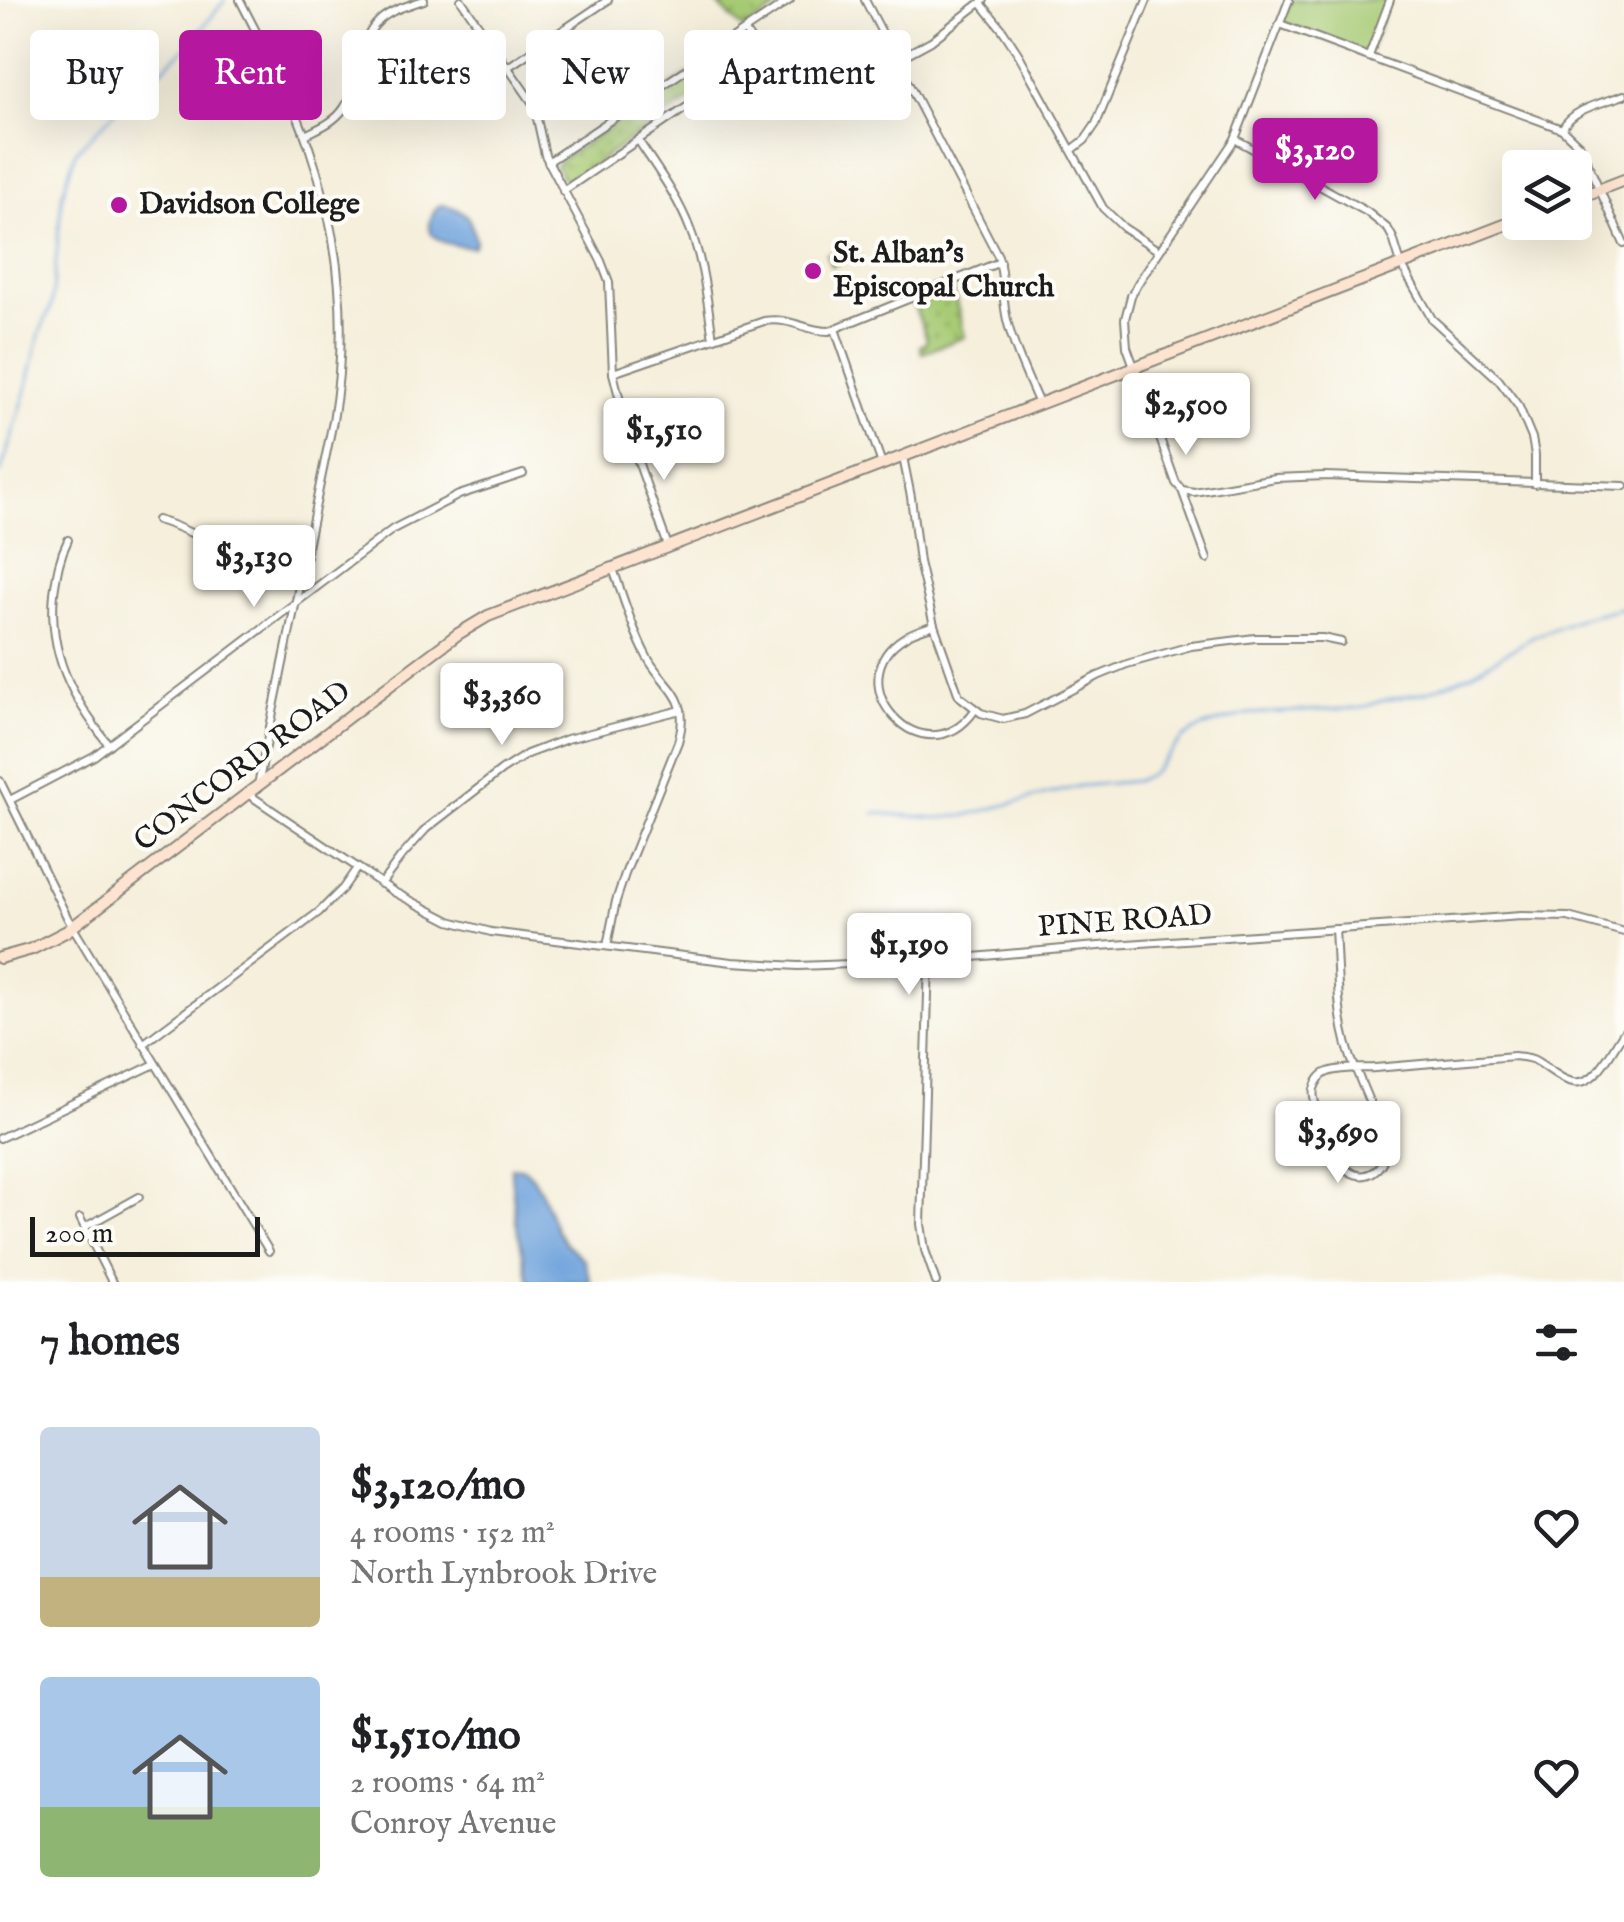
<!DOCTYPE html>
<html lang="en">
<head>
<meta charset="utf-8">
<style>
	body { margin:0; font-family:"IM FELL English",serif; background:#f2f2f2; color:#202124; height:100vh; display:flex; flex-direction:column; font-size:38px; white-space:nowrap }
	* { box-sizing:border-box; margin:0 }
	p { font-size:32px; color:#757577 }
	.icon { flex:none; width:55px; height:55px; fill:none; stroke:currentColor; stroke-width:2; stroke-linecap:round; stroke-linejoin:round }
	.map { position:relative; height:1282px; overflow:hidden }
	.side { display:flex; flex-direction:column; background:#fff; flex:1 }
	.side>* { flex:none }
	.banner { position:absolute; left:30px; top:30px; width:1000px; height:90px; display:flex; gap:20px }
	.tools { position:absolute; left:1502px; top:150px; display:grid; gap:20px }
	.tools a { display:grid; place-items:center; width:90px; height:90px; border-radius:10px; background:#fff; box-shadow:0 10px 40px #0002; font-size:50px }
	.scale { position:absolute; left:30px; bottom:25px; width:230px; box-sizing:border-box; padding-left:10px; border:5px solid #1c1c1c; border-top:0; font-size:28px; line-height:35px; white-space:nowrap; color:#1c1c1c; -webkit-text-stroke:8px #fdfcf7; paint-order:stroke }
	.price { position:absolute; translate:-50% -85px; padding:0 22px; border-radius:10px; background:#fff; color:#222; font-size:32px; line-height:65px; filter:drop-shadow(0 2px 5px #0008) }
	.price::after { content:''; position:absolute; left:50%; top:60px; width:30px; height:22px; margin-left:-15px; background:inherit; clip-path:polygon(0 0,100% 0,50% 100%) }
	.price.on { background:#b5179e; color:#fff }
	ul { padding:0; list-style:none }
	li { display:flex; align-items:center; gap:30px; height:250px; padding:0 40px }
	li span { display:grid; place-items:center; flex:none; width:280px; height:200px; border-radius:10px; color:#555 }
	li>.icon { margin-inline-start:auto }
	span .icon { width:120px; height:120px; fill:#fffc; stroke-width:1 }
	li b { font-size:42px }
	h2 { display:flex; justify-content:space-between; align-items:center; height:120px; padding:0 40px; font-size:42px }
	.tag { padding:0 35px; border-radius:10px; background:#fff; box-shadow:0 10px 40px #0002; font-size:35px; line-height:90px }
	.tag.on { background:#b5179e; color:#fff }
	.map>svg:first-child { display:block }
	.grass { fill:#a7cb74; stroke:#627448; stroke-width:2.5 }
	.park { fill:url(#park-dots); stroke:#627448; stroke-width:2.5 }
	.water { fill:#6fa3dc; stroke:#46607c; stroke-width:2.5 }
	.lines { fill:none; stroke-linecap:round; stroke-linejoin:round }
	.stream { stroke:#6fa3dc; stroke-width:2.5 }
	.street-casing { stroke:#88867c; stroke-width:10 }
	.secondary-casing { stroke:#88867c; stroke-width:14 }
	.street { stroke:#fff; stroke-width:6 }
	.secondary { stroke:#fde4d0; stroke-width:10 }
	.poi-dot { fill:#b5179e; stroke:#fdfcf7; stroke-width:4 }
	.labels { text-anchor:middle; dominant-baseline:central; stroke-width:8; stroke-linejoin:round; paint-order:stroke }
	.poi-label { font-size:30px; font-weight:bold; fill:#1c1c1c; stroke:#fdfcf7; text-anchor:start }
	.street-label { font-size:30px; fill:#1c1c1c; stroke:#fdfcf7 }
</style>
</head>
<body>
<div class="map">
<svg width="1624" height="1282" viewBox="0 0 1624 1282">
	<defs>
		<pattern id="park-dots" width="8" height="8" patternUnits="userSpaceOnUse" patternTransform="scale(2.5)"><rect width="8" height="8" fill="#a7cb74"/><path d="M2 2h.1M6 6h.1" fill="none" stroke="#8fae64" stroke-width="1.8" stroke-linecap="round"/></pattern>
	</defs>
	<rect width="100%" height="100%" fill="#fdfcf7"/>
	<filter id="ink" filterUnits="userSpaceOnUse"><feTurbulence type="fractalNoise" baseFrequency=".01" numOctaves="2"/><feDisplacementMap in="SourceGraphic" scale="20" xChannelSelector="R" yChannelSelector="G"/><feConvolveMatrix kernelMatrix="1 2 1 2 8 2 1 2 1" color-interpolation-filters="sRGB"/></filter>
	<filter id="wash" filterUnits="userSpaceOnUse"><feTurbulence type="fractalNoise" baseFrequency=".0048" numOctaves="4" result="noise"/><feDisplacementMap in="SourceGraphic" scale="40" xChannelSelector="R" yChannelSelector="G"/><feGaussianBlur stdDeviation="2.25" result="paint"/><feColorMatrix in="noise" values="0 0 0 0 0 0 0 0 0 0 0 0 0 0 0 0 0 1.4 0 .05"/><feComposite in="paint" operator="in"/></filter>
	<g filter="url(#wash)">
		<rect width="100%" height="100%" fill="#f5efdb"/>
		<polygon class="grass" points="1291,0 1389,0 1368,55 1282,23"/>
		<g class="park">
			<polygon points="713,0 768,0 777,8 744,30"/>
			<polygon points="736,42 742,42 750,54 749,60 571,180 562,178 556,166 563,158"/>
			<polygon points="843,240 856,248 859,255 831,266 827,255 836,251"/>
			<polygon points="951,282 965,337 922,353 920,346 925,344 927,339 911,298"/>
		</g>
		<g class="water">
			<path d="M444 205C468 210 471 219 476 242L473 247C445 246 415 238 438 206Z"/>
			<polygon points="514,1167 525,1169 533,1177 541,1191 555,1228 565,1243 584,1260 591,1282 529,1282 516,1222 511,1175 511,1168"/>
		</g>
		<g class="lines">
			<g class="stream">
				<polyline points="0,474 25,395 40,332 52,305 62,195 76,151 129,98 149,84 162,69 188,46 225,0"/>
				<polyline points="874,813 937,818 963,816 1080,786 1136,781 1152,773 1183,738 1202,727 1247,714 1361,708 1381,701 1426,692 1469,675 1533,637 1580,618 1624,607"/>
			</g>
		</g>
	</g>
	<g filter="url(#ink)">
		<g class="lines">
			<defs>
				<g id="street">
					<path d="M240 0C264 48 292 96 309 147 340 236 349 327 333 421L258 785"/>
					<polyline points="461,0 534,105 545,155 601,261 609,282 613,373 628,433 668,546"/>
					<path d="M865 0 998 256C1004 277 1002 298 1007 320 1014 349 1027 376 1039 404"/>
					<polyline points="981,3 1002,29 1019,55 1103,208 1124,228 1159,251"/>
					<polyline points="1280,24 1562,129 1580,146 1624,244"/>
					<polyline points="745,31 799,112"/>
					<polyline points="1369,56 1390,0"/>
					<polyline points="896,60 931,41 984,0"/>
					<polyline points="508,67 608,0"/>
					<path d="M1562 129C1573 108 1603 103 1624 95"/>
					<path d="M305 135C319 128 335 122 344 108 362 81 355 42 380 20 392 9 410 5 424 0"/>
					<polyline points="1235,139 1367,212 1388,229 1393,238 1401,264 1432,319 1498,379 1519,407 1532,438 1535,455 1535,484"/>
					<path d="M638 140C657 169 678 197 690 229 704 264 707 302 713 338"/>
					<polyline points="1072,150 1085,140 1096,124 1147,0"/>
					<polyline points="548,162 790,0"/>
					<polyline points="563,191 762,56"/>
					<polyline points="835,329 882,464"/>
					<path d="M613 373 764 321C792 317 804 331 829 331L1000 262"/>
					<polyline points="903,457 911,497 919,562 934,625 959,696 981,713 1003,719 1025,714 1098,676 1127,664 1191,646 1255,638 1322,638 1341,642"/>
					<polyline points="1182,490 1194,492 1275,478 1325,476 1624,486"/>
					<path d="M157 520C184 527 207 543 233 550 256 556 283 553 307 557"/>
					<path d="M68 540C59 558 57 573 54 593 48 654 72 698 109 745"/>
					<polyline points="1207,559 1182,490 1176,483 1127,347 1125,319 1131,296 1138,283 1235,139 1289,0"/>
					<path d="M934 625C924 629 913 631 905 637 833 681 924 782 975 710"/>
					<polyline points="0,781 68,919 269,1251"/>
					<polyline points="248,794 394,892 450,921 491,932 732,962 798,966 929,961 1085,947 1521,916 1568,917 1624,932"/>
					<polyline points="10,800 94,756 393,529 459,495 523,474"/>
					<polyline points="381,884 401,857 426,829 502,770 527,754 567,739 681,710"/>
					<path d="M1335 929C1338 974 1336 1028 1356 1070L1385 1140C1391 1166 1364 1188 1344 1167 1335 1157 1310 1101 1314 1089 1316 1082 1321 1074 1328 1072 1342 1067 1361 1069 1375 1068 1421 1064 1468 1060 1514 1056 1523 1057 1531 1057 1538 1062 1556 1073 1575 1095 1596 1073 1607 1062 1615 1045 1624 1032"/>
					<path d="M607 946 616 901 625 874 678 742C693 691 661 689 644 651 631 625 623 596 613 569"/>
					<polyline points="929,961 921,1224 925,1250 936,1282"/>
					<polyline points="143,1044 319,912 343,888 357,868"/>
					<polyline points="0,1138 155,1064"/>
					<polyline points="80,1218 112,1282"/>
					<polyline points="85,1227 139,1197"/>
				</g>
				<g id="secondary">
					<polyline points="1575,199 1624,180"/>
					<polyline points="0,958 32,949 67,931 410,670 458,634 488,616 1520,219"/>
				</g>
			</defs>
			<use href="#street" class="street-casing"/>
			<use href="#secondary" class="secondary-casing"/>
			<use href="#street" class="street"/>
			<use href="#secondary" class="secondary"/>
		</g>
	</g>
	<g class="poi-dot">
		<circle cx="119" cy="205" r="10"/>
		<circle cx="813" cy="271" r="10"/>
	</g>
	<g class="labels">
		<g class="poi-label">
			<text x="139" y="205">Davidson College</text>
			<text x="833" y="254">St. Alban's<tspan x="833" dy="34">Episcopal Church</tspan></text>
		</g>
		<g class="street-label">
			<text transform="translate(243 767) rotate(-37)">CONCORD ROAD</text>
			<text transform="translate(1125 922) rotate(-4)">PINE ROAD</text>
		</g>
	</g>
</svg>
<div class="tools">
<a><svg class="icon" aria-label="layers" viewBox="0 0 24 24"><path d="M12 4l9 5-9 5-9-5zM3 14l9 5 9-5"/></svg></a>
</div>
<div class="scale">200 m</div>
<b class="price on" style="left:1315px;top:203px">$3,120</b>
<b class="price" style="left:1186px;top:458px">$2,500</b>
<b class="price" style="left:664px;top:483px">$1,510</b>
<b class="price" style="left:254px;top:610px">$3,130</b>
<b class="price" style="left:502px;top:748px">$3,360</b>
<b class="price" style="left:909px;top:998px">$1,190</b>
<b class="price" style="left:1338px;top:1186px">$3,690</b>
<div class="banner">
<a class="tag">Buy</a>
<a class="tag on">Rent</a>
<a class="tag">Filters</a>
<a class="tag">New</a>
<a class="tag">Apartment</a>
</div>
</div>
<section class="side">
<h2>7 homes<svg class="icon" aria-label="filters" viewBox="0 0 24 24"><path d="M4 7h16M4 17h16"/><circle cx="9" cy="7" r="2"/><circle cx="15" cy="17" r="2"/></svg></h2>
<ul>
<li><span style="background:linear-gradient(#c9d6e8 75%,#c2b280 0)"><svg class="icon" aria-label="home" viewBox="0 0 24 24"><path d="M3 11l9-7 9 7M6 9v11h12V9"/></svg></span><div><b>$3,120/mo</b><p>4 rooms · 152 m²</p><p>North Lynbrook Drive</p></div><svg class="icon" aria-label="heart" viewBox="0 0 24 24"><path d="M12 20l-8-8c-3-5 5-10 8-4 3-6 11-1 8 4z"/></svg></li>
<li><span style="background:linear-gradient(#a9c7e8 65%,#8fb573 0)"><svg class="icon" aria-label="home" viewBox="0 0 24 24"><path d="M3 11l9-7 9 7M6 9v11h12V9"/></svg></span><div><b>$1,510/mo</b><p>2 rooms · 64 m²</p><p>Conroy Avenue</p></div><svg class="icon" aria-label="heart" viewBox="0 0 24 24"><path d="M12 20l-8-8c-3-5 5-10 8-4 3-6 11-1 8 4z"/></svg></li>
</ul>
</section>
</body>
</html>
